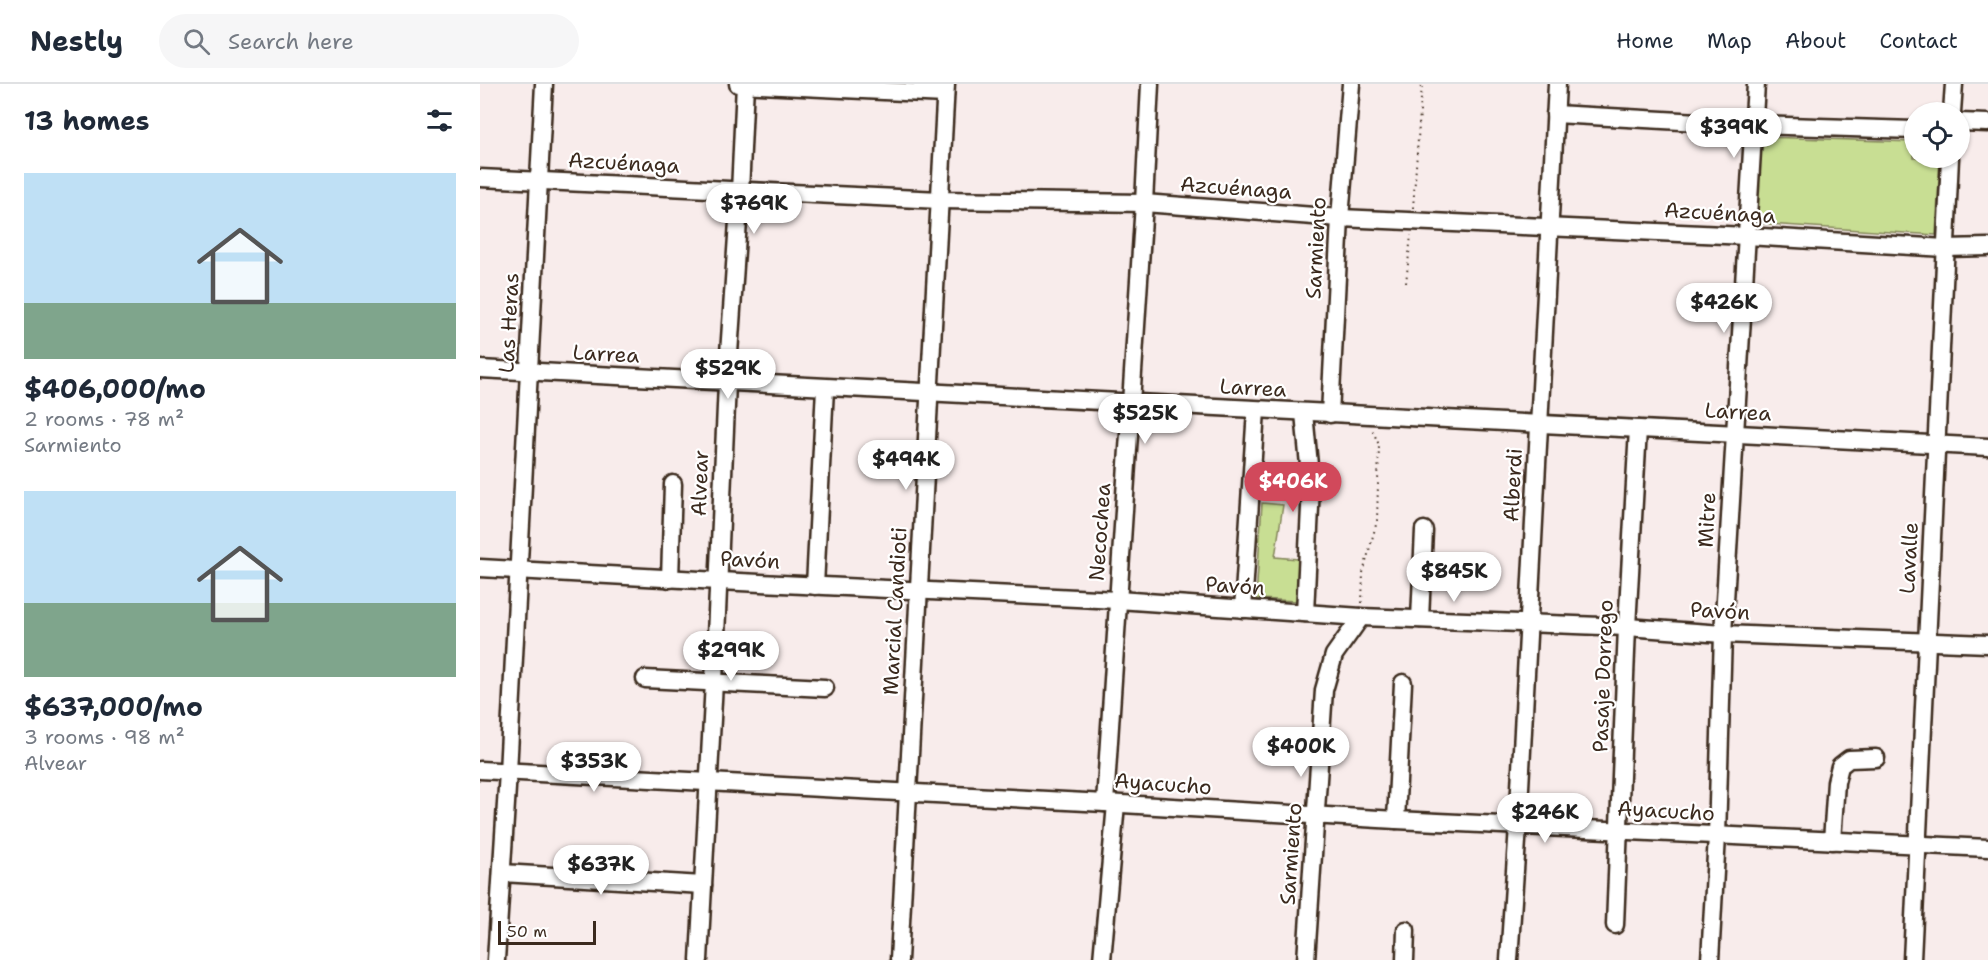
<!DOCTYPE html>
<html lang="en">
<head>
<meta charset="utf-8">
<style>
	body { margin:0; font-family:"Shantell Sans",sans-serif; background:#f6f6f7; color:#1f2937; height:100vh; display:flex; flex-direction:column; font-size:22px; white-space:nowrap }
	* { box-sizing:border-box; margin:0 }
	p { font-size:20px; color:#747a83 }
	.icon { flex:none; width:33px; height:33px; fill:none; stroke:currentColor; stroke-width:2; stroke-linecap:round; stroke-linejoin:round }
	.map { position:relative; flex:1; overflow:hidden }
	.drawer { display:flex; flex-direction:column; background:#fff; width:480px }
	.drawer>* { flex:none }
	.controls { position:absolute; left:1424px; top:18px; display:grid; gap:12px }
	.controls a { display:grid; place-items:center; width:66px; height:66px; border-radius:50%; background:#fff; box-shadow:0 2px 4px #0004; font-size:30px }
	.scale { position:absolute; left:18px; bottom:15px; width:98px; box-sizing:border-box; padding-left:6px; border:3px solid #3b2a1e; border-top:0; font-size:16px; line-height:21px; white-space:nowrap; color:#3b2a1e; -webkit-text-stroke:4px #fff; paint-order:stroke }
	.price { position:absolute; translate:-50% -51px; padding:0 14px; border-radius:21px; background:#fff; color:#222; font-size:20px; line-height:39px; filter:drop-shadow(0 2px 3px #0008) }
	.price::after { content:''; position:absolute; left:50%; top:36px; width:18px; height:14px; margin-left:-9px; background:inherit; clip-path:polygon(0 0,100% 0,50% 100%) }
	.price.selected { background:#d1495b; color:#fff }
	ul { padding:0; list-style:none }
	li { display:grid; align-content:center; gap:12px; height:318px; padding:0 24px }
	li span { display:grid; place-items:center; height:186px; border-radius:0px; color:#555 }
	li>.icon { margin-inline-start:auto }
	span .icon { width:108px; height:108px; fill:#fffc; stroke-width:1 }
	li b { font-size:26px }
	h2 { display:flex; justify-content:space-between; align-items:center; height:72px; padding:0 24px; font-size:26px }
	header { display:flex; align-items:center; gap:36px; box-sizing:border-box; height:84px; padding:0 30px; background:#fff; border-bottom:2px solid #e0e1e3 }
	header strong { font-size:28px }
	nav { display:flex; gap:33px; margin-inline-start:auto; font-size:21px }
	.search { width:420px; height:54px; background:#f6f6f7; display:flex; align-items:center; gap:15px; box-sizing:border-box; padding:0 21px; border-radius:33px; color:#747a83; font-size:22px }
	main { display:flex; flex:1; min-height:0 }
	.map>svg:first-child { display:block }
	.green { fill:#c8de93; stroke:#828458; stroke-width:1.5 }
	.lines { fill:none; stroke-linecap:round; stroke-linejoin:round }
	.minor-casing { stroke:#3b2a1e; stroke-width:21 }
	.path { stroke:#3b2a1e; stroke-width:2; stroke-dasharray:1.5 4.5; stroke-linecap:butt }
	.minor { stroke:#fff; stroke-width:16 }
	.labels { text-anchor:middle; dominant-baseline:central; stroke-width:4.5; stroke-linejoin:round; paint-order:stroke }
	.street-label { font-size:21px; fill:#3b2a1e; stroke:#fff }
</style>
</head>
<body>
<header>
<strong>Nestly</strong>
<div class="search"><svg class="icon" aria-label="search" viewBox="0 0 24 24"><circle cx="10" cy="10" r="6"/><path d="M15 15l6 6"/></svg>Search here</div>
<nav><a>Home</a><a>Map</a><a>About</a><a>Contact</a></nav>
</header>
<main>
<section class="drawer">
<h2>13 homes<svg class="icon" aria-label="filters" viewBox="0 0 24 24"><path d="M4 7h16M4 17h16"/><circle cx="9" cy="7" r="2"/><circle cx="15" cy="17" r="2"/></svg></h2>
<ul>
<li><span style="background:linear-gradient(#bfe0f5 70%,#7fa58c 0)"><svg class="icon" aria-label="home" viewBox="0 0 24 24"><path d="M3 11l9-7 9 7M6 9v11h12V9"/></svg></span><div><b>$406,000/mo</b><p>2 rooms · 78 m²</p><p>Sarmiento</p></div></li>
<li><span style="background:linear-gradient(#bfe0f5 60%,#7fa58c 0)"><svg class="icon" aria-label="home" viewBox="0 0 24 24"><path d="M3 11l9-7 9 7M6 9v11h12V9"/></svg></span><div><b>$637,000/mo</b><p>3 rooms · 98 m²</p><p>Alvear</p></div></li>
</ul>
</section>
<div class="map">
<svg width="1508" height="876" viewBox="0 0 1508 876">
	<rect width="100%" height="100%" fill="#f8eceb"/>
	<filter id="ink" filterUnits="userSpaceOnUse"><feTurbulence type="fractalNoise" baseFrequency=".0167" numOctaves="2"/><feDisplacementMap in="SourceGraphic" scale="12" xChannelSelector="R" yChannelSelector="G"/><feConvolveMatrix kernelMatrix="1 2 1 2 8 2 1 2 1" color-interpolation-filters="sRGB"/></filter>
	<g filter="url(#ink)">
		<g class="green">
			<polygon points="1280,53 1434,58 1434,74 1460,74 1456,151 1273,139"/>
			<polygon points="782,419 803,421 795,473 818,475 817,517 776,515"/>
		</g>
		<g class="lines">
			<defs>
				<g id="minor">
					<polyline points="258,0 465,10"/>
					<polyline points="1472,28 1474,0"/>
					<polyline points="1075,30 1273,41 1434,46"/>
					<polyline points="1479,38 1508,39"/>
					<polyline points="0,94 460,116 664,119 860,134 1267,152 1465,164 1508,163"/>
					<polyline points="0,285 1508,363"/>
					<polyline points="824,329 831,402 825,529"/>
					<polyline points="850,330 860,134 871,0"/>
					<polyline points="0,484 239,497 638,516 881,533 1147,543 1243,550 1508,560"/>
					<polyline points="190,495 193,400"/>
					<polyline points="335,502 345,304"/>
					<polyline points="763,525 776,326"/>
					<polyline points="940,535 944,446"/>
					<polyline points="165,595 345,604"/>
					<polyline points="0,686 625,719 916,736 1508,764"/>
					<polyline points="625,719 664,119 670,0"/>
					<polyline points="916,736 923,599"/>
					<polyline points="1352,757 1356,698 1360,682 1369,675 1396,674"/>
					<polyline points="22,789 223,801"/>
					<polyline points="1135,841 1147,543 1158,345"/>
					<polyline points="16,876 28,688 64,0"/>
					<polyline points="219,876 234,598 247,299 260,108 265,0"/>
					<polyline points="419,876 466,0"/>
					<polyline points="622,876 636,720"/>
					<polyline points="826,876 844,606 854,571 881,533"/>
					<polyline points="925,876 926,846"/>
					<polyline points="1029,876 1038,742 1077,0"/>
					<polyline points="1230,876 1237,752 1243,550 1276,0"/>
					<polyline points="1432,876 1470,74"/>
				</g>
			</defs>
			<use href="#minor" class="minor-casing"/>
			<g class="path">
				<polyline points="933,124 942,0"/>
				<polyline points="926,199 931,151"/>
				<polyline points="882,519 883,489 897,437 899,361 892,345"/>
			</g>
			<use href="#minor" class="minor"/>
		</g>
	</g>
	<g class="labels">
		<g class="street-label">
			<text transform="translate(144 79) rotate(3)">Azcuénaga</text>
			<text transform="translate(756 104) rotate(4)">Azcuénaga</text>
			<text transform="translate(1240 129) rotate(3)">Azcuénaga</text>
			<text transform="translate(836 164) rotate(-87)">Sarmiento</text>
			<text transform="translate(29 239) rotate(-87)">Las Heras</text>
			<text transform="translate(126 270) rotate(3)">Larrea</text>
			<text transform="translate(773 304) rotate(3)">Larrea</text>
			<text transform="translate(1258 328) rotate(3)">Larrea</text>
			<text transform="translate(220 399) rotate(-88)">Alvear</text>
			<text transform="translate(1033 401) rotate(-87)">Alberdi</text>
			<text transform="translate(1227 436) rotate(-87)">Mitre</text>
			<text transform="translate(620 448) rotate(-86)">Necochea</text>
			<text transform="translate(1429 474) rotate(-87)">Lavalle</text>
			<text transform="translate(270 476) rotate(3)">Pavón</text>
			<text transform="translate(755 502) rotate(4)">Pavón</text>
			<text transform="translate(415 527) rotate(-87)">Marcial Candioti</text>
			<text transform="translate(1240 527) rotate(3)">Pavón</text>
			<text transform="translate(1123 592) rotate(-88)">Pasaje Dorrego</text>
			<text transform="translate(683 700) rotate(4)">Ayacucho</text>
			<text transform="translate(1186 727) rotate(3)">Ayacucho</text>
			<text transform="translate(811 770) rotate(-86)">Sarmiento</text>
		</g>
	</g>
</svg>
<div class="controls">
<a><svg class="icon" aria-label="locate" viewBox="0 0 24 24"><circle cx="12" cy="12" r="6"/><path d="M12 2v4M12 18v4M2 12h4M18 12h4"/></svg></a>
</div>
<div class="scale">50 m</div>
<b class="price" style="left:1254px;top:75px">$399K</b>
<b class="price" style="left:274px;top:151px">$769K</b>
<b class="price" style="left:1244px;top:250px">$426K</b>
<b class="price" style="left:248px;top:316px">$529K</b>
<b class="price" style="left:665px;top:361px">$525K</b>
<b class="price" style="left:426px;top:407px">$494K</b>
<b class="price selected" style="left:813px;top:429px">$406K</b>
<b class="price" style="left:974px;top:519px">$845K</b>
<b class="price" style="left:251px;top:598px">$299K</b>
<b class="price" style="left:821px;top:694px">$400K</b>
<b class="price" style="left:114px;top:709px">$353K</b>
<b class="price" style="left:1065px;top:760px">$246K</b>
<b class="price" style="left:121px;top:812px">$637K</b>
</div>
</main>
</body>
</html>
